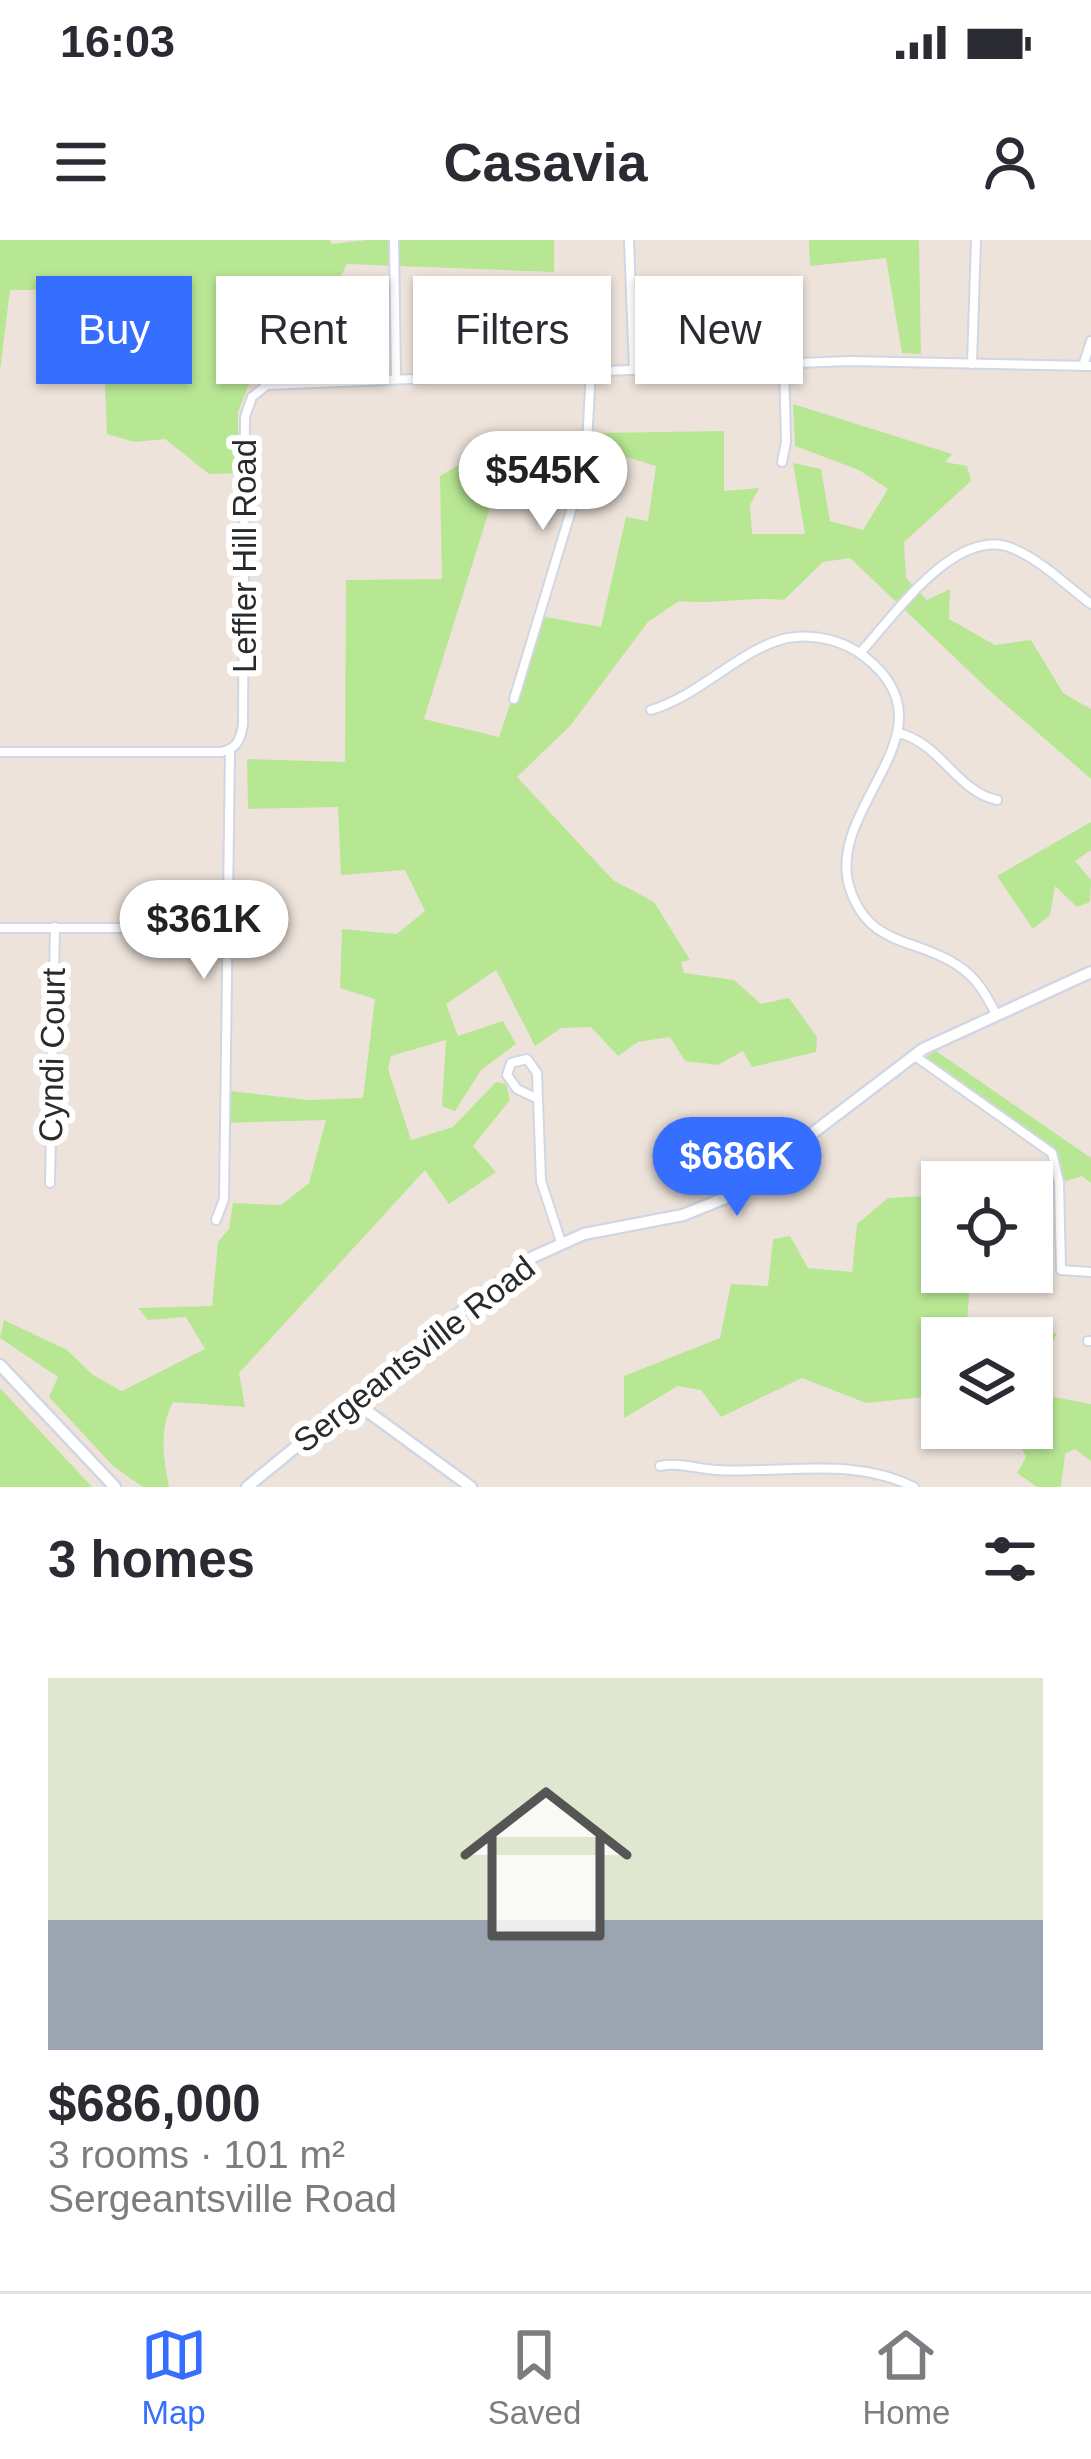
<!DOCTYPE html>
<html lang="en">
<head>
<meta charset="utf-8">
<style>
	body { margin:0; font-family:Arial,sans-serif; background:#f7f7f7; color:#2b2b33; height:100vh; display:flex; flex-direction:column; font-size:45px; white-space:nowrap }
	* { box-sizing:border-box; margin:0 }
	p { font-size:39px; color:#7c7c81 }
	.icon { flex:none; width:66px; height:66px; fill:none; stroke:currentColor; stroke-width:2; stroke-linecap:round; stroke-linejoin:round }
	.map { position:relative; height:1247px; overflow:hidden }
	.panel { display:flex; flex-direction:column; background:#fff; flex:1 }
	.panel>* { flex:none }
	.top-card { position:absolute; left:36px; top:36px; width:1020px; height:108px; display:flex; gap:24px }
	.buttons { position:absolute; left:921px; top:921px; display:grid; gap:24px }
	.buttons a { display:grid; place-items:center; width:132px; height:132px; border-radius:0px; background:#fff; box-shadow:0 3px 9px #0004; font-size:60px }
	.price { position:absolute; translate:-50% -102px; padding:0 27px; border-radius:42px; background:#fff; color:#222; font-size:39px; line-height:78px; filter:drop-shadow(0 3px 6px #0008) }
	.price::after { content:''; position:absolute; left:50%; top:72px; width:36px; height:27px; margin-left:-18px; background:inherit; clip-path:polygon(0 0,100% 0,50% 100%) }
	.price.current { background:#366eff; color:#fff }
	ul { padding:0; list-style:none }
	li { display:grid; align-content:center; gap:24px; height:636px; padding:0 48px }
	li+li { border-top:3px solid #e1e1e2 }
	li span { display:grid; place-items:center; height:372px; border-radius:0px; color:#555 }
	li>.icon { margin-inline-start:auto }
	span .icon { width:216px; height:216px; fill:#fffc; stroke-width:1 }
	li b { font-size:51px }
	h2 { display:flex; justify-content:space-between; align-items:center; height:144px; padding:0 48px; font-size:51px }
	.chip { padding:0 42px; border-radius:0px; background:#fff; box-shadow:0 3px 9px #0004; font-size:42px; line-height:108px }
	.chip.current { background:#366eff; color:#fff }
	.status { display:flex; justify-content:space-between; align-items:center; height:84px; padding:0 60px; background:#fff; direction:ltr }
	.status svg { height:33px; fill:currentColor }
	header { display:flex; justify-content:space-between; align-items:center; height:156px; padding:0 48px; background:#fff; font-size:54px; font-weight:600 }
	.tabs { display:flex; justify-content:space-around; align-items:center; height:168px; border-top:3px solid #e1e1e2; background:#fff; font-size:33px; color:#7c7c81 }
	.tabs a { display:grid; justify-items:center; gap:6px }
	.tabs .current { color:#366eff }
	.map>svg:first-child { display:block }
	.green { fill:#b8e793 }
	.lines { fill:none; stroke-linecap:round; stroke-linejoin:round }
	.street-casing { stroke:#d0d6e4; stroke-width:12 }
	.secondary-casing { stroke:#d0d6e4; stroke-width:15 }
	.street { stroke:#fff; stroke-width:8 }
	.secondary { stroke:#fff; stroke-width:10 }
	.labels { text-anchor:middle; dominant-baseline:central; stroke-width:12; stroke-linejoin:round; paint-order:stroke }
	.street-label { font-size:33px; fill:#2a2a2a; stroke:#fff }
</style>
</head>
<body>
<div class="status"><b>16:03</b><svg viewBox="0 0 49 12"><path d="M0 12V9h3v3zM5 12V6h3v6zM10 12V3h3v9zM15 12V0h3v12zM26 1h20v11H26zM47 4h2v5h-2z"/></svg></div>
<header><svg class="icon" aria-label="menu" viewBox="0 0 24 24"><path d="M4 6h16M4 12h16M4 18h16"/></svg>Casavia<svg class="icon" aria-label="person" viewBox="0 0 24 24"><circle cx="12" cy="8" r="4"/><path d="M4 21q1-7 8-7t8 7"/></svg></header>
<div class="map">
<svg width="1091" height="1247" viewBox="0 0 1091 1247">
	<rect width="100%" height="100%" fill="#ede3db"/>
	<g class="green">
		<polygon points="0,0 330,0 332,4 366,0 554,0 554,32 347,24 326,66 382,90 382,113 366,124 315,125 308,89 287,50 275,48 249,98 289,112 291,123 249,144 238,172 238,233 209,234 165,199 134,202 107,194 101,50 10,50 0,131"/>
		<polygon points="809,0 919,0 921,114 902,113 886,18 810,26"/>
		<path d="M793 164 952 214 945 222 967 226 971 241 904 302 906 338 927 360 950 349 949 379 995 405 1031 400 1063 453 1091 469V539L991 452 850 318 823 322 784 360C747 356 716 365 679 361L648 382 570 486 517 537 613 640 654 662 690 720 681 722 684 733 734 740 761 764 789 758 817 797 816 812 752 827 743 811 718 825 685 821 670 797 638 802 618 816 591 787 561 788 535 806 496 730 446 764 458 796 503 781 516 804 481 830 455 871 442 866 446 800 391 816 388 829 411 900 453 887 496 842 506 844 510 860 473 906 496 932 449 964 425 930 239 1133 245 1167 173 1162C159 1190 163 1217 169 1247H143L114 1227 49 1157 58 1137 0 1098 4 1080 67 1110 93 1135 122 1151 205 1109 186 1077 148 1080 138 1068 212 1066 218 1002 229 989 233 963 281 965 309 943 326 880 221 883 222 850 309 860 363 858 375 759 340 748 342 689 397 694 425 671 405 630 341 635 338 567 248 569 247 519 345 522 346 340 442 339 440 236 513 194 424 479 499 497 540 376 601 387 626 277 648 281 656 226 597 208V193L724 191V251L759 248 750 265 752 294H805L793 223 821 229 830 281 863 290 888 249 859 230 795 206Z"/>
		<polygon points="1091,582 1091,610 1075,621 1091,640 1090,662 1077,667 1055,646 1050,675 1033,689 997,636"/>
		<polygon points="936,811 1091,918 1091,943 1082,936 1063,942 1061,923 1051,905 926,817"/>
		<polygon points="942,955 942,1032 995,1032 969,1053 967,1086 1057,1093 1032,1149 1032,1098 942,1098 942,1170 925,1157 866,1163 802,1138 721,1177 701,1150 678,1146 624,1178 624,1136 720,1098 731,1044 768,1046 773,999 790,996 808,1028 852,1032 857,984 888,958"/>
		<polygon points="0,1148 92,1247 0,1247"/>
		<polygon points="1032,1153 1091,1164 1091,1221 1075,1209 1065,1214 1061,1247 1037,1247 1017,1233 1026,1217 1015,1196 979,1188 1032,1188"/>
	</g>
	<g class="lines">
		<defs>
			<g id="street">
				<polyline points="394,0 396,139"/>
				<polyline points="629,0 634,129"/>
				<polyline points="972,124 976,0"/>
				<polyline points="1083,126 1091,101"/>
				<polyline points="782,222 786,202 784,124"/>
				<path d="M860 413C894 376 957 283 1014 309 1042 321 1067 346 1091 364"/>
				<polyline points="514,459 586,221 591,131"/>
				<path d="M651 470C701 455 740 409 787 398 814 393 843 400 865 417 960 491 823 566 850 649 870 708 915 697 957 725 976 737 986 754 996 774"/>
				<path d="M898 493C940 502 957 552 997 560"/>
				<path d="M0 512H221C237 509 241 499 243 484L245 177 252 157 267 145 849 121 1091 126"/>
				<polyline points="0,688 226,688"/>
				<polyline points="915,816 1052,913 1059,942 1061,1030 1091,1032"/>
				<polygon points="527,819 537,833 538,859 517,849 507,835 511,823"/>
				<polyline points="538,859 541,941 561,1002"/>
				<polyline points="50,943 55,687"/>
				<polyline points="216,980 224,959 230,510"/>
				<polyline points="1088,1101 1091,1101"/>
				<path d="M660 1226C679 1222 697 1229 717 1230 784 1234 851 1216 914 1247"/>
			</g>
			<g id="secondary">
				<polyline points="0,1125 115,1247"/>
				<polyline points="352,1160 471,1247"/>
				<polyline points="247,1247 468,1066 533,1017 584,994 683,975 730,956 923,809 1091,732"/>
			</g>
		</defs>
		<use href="#street" class="street-casing"/>
		<use href="#secondary" class="secondary-casing"/>
		<use href="#street" class="street"/>
		<use href="#secondary" class="secondary"/>
	</g>
	<g class="labels">
		<g class="street-label">
			<text transform="translate(244 316) rotate(-90)">Leffler Hill Road</text>
			<text transform="translate(52 815) rotate(-89)">Cyndi Court</text>
			<text transform="translate(414 1114) rotate(-38)">Sergeantsville Road</text>
		</g>
	</g>
</svg>
<div class="buttons">
<a><svg class="icon" aria-label="locate" viewBox="0 0 24 24"><circle cx="12" cy="12" r="6"/><path d="M12 2v4M12 18v4M2 12h4M18 12h4"/></svg></a>
<a><svg class="icon" aria-label="layers" viewBox="0 0 24 24"><path d="M12 4l9 5-9 5-9-5zM3 14l9 5 9-5"/></svg></a>
</div>
<b class="price" style="left:543px;top:293px">$545K</b>
<b class="price" style="left:204px;top:742px">$361K</b>
<b class="price current" style="left:737px;top:979px">$686K</b>
<div class="top-card">
<a class="chip current">Buy</a>
<a class="chip">Rent</a>
<a class="chip">Filters</a>
<a class="chip">New</a>
</div>
</div>
<section class="panel">
<h2>3 homes<svg class="icon" aria-label="filters" viewBox="0 0 24 24"><path d="M4 7h16M4 17h16"/><circle cx="9" cy="7" r="2"/><circle cx="15" cy="17" r="2"/></svg></h2>
<ul>
<li><span style="background:linear-gradient(#dfe7d0 65%,#9aa5b1 0)"><svg class="icon" aria-label="home" viewBox="0 0 24 24"><path d="M3 11l9-7 9 7M6 9v11h12V9"/></svg></span><div><b>$686,000</b><p>3 rooms · 101 m²</p><p>Sergeantsville Road</p></div></li>
</ul>
</section>
<nav class="tabs">
<a class="current"><svg class="icon" aria-label="map" viewBox="0 0 24 24"><path d="M3 6l6-2 6 2 6-2v14l-6 2-6-2-6 2zM9 4v14M15 6v14"/></svg>Map</a>
<a><svg class="icon" aria-label="saved" viewBox="0 0 24 24"><path d="M7 4h10v16l-5-4-5 4z"/></svg>Saved</a>
<a><svg class="icon" aria-label="home" viewBox="0 0 24 24"><path d="M3 11l9-7 9 7M6 9v11h12V9"/></svg>Home</a>
</nav>
</body>
</html>
